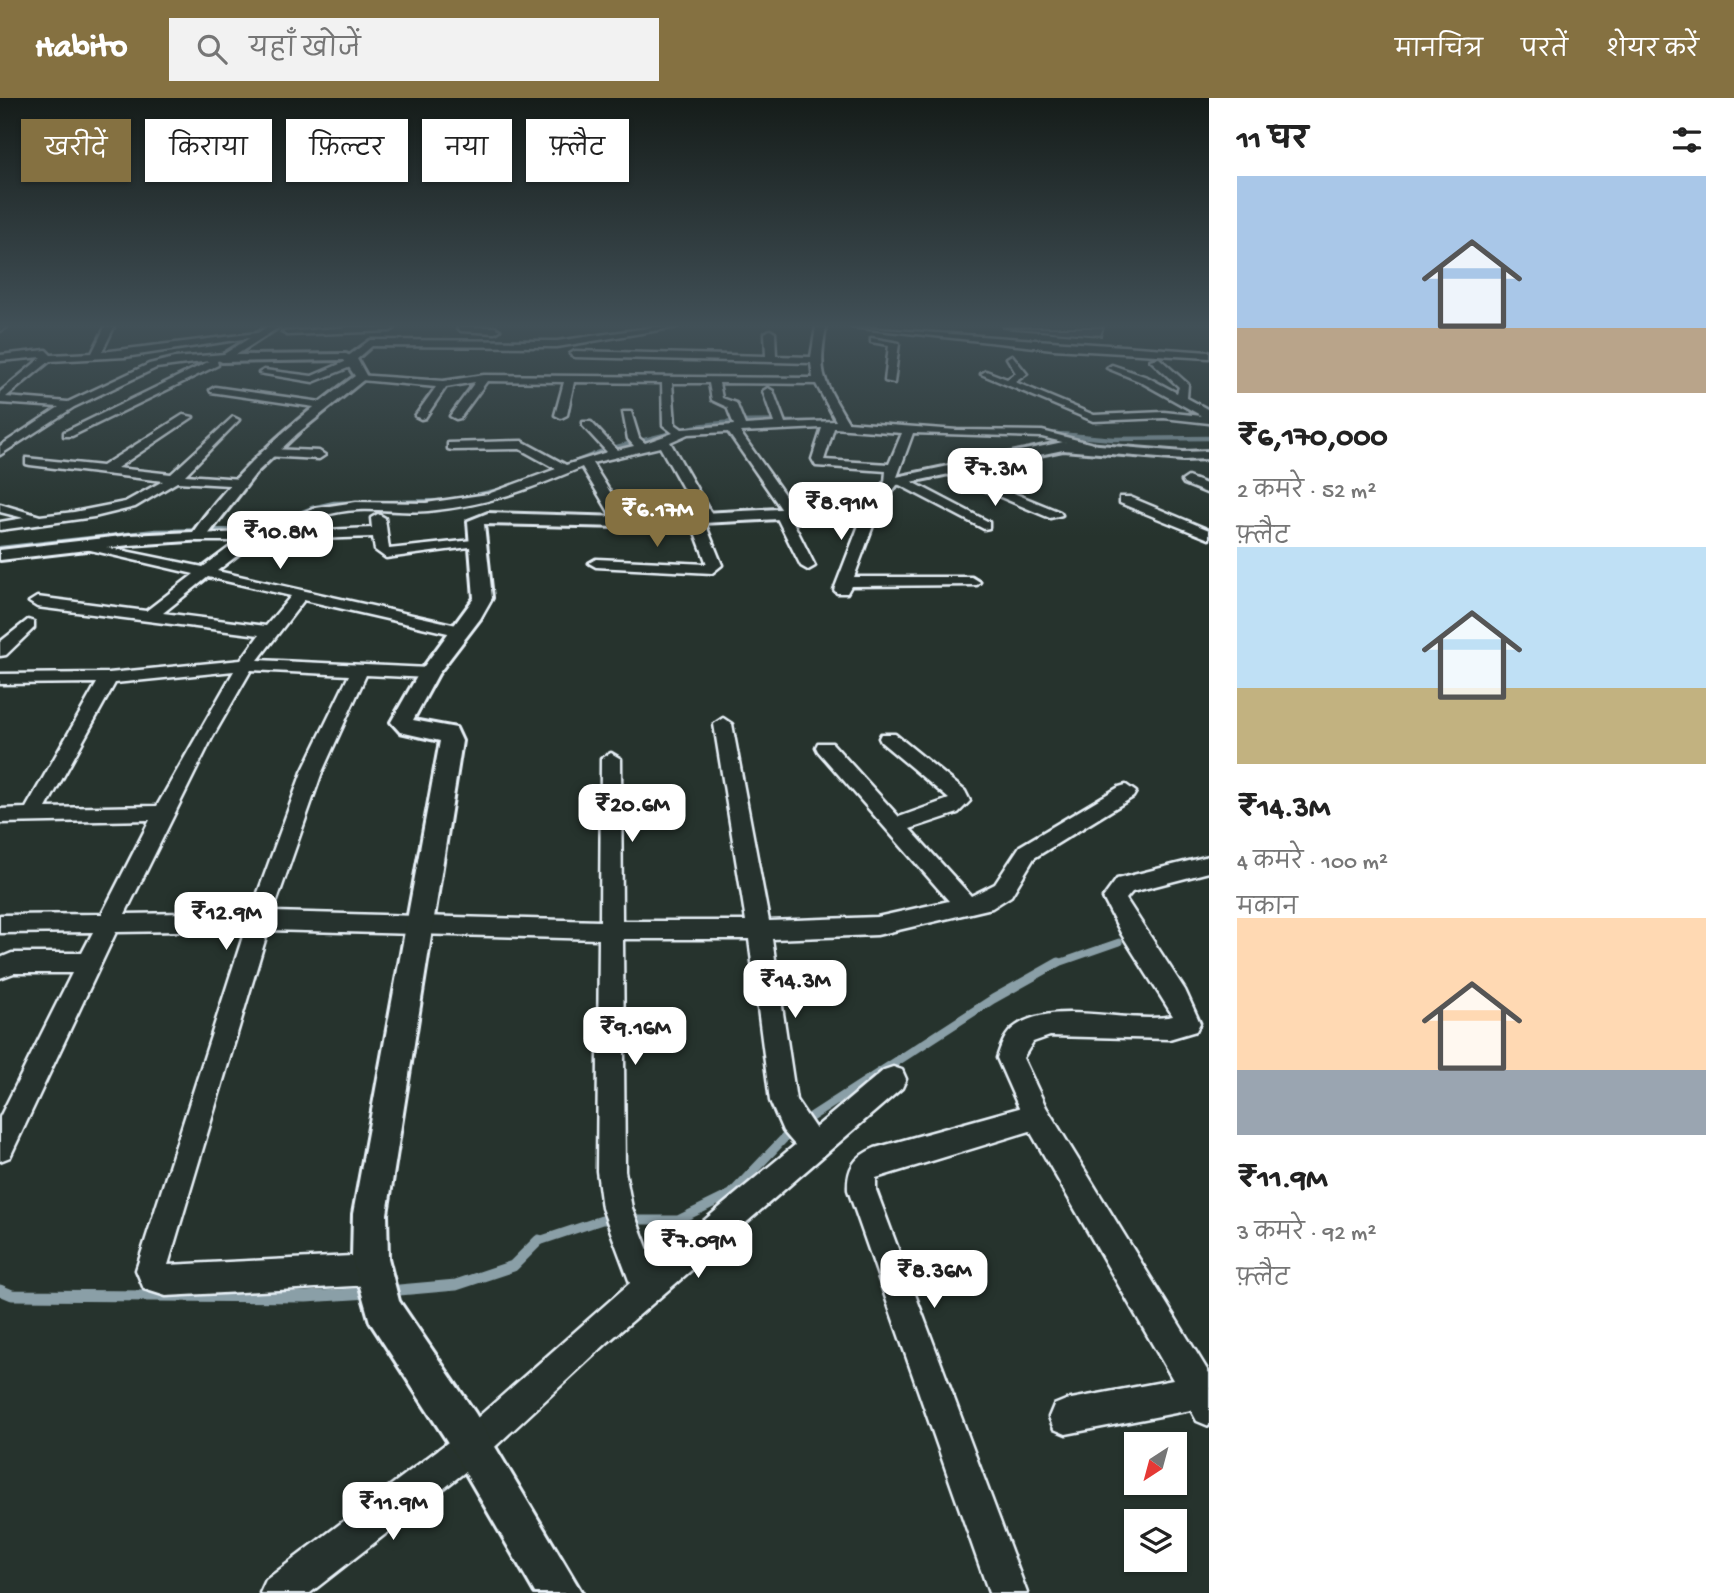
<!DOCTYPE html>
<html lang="hi">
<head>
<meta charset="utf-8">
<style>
	body { margin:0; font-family:"Gochi Hand","Playpen Sans Deva",sans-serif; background:#f2f2f2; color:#222; height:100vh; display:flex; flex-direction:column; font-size:26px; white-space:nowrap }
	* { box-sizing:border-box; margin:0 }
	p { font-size:23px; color:#767676 }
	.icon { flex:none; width:38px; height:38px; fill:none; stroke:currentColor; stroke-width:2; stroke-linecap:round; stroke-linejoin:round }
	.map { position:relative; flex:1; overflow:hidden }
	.drawer { display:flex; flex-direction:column; background:#fff; width:525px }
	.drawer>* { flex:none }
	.banner { position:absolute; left:21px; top:21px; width:665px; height:63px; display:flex; gap:14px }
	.needle { width:46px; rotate:216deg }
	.controls { position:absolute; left:1124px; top:1334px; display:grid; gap:14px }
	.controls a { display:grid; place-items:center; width:63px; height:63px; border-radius:0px; background:#fff; box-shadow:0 2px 5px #0004; font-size:35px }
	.price { position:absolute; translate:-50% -60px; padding:0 16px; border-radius:14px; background:#fff; color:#222; font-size:23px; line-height:46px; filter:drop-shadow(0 2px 4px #0008) }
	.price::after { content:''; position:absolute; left:50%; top:42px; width:21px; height:16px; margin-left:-10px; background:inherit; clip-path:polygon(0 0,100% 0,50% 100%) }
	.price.on { background:#857141; color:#fff }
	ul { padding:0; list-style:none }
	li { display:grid; align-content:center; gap:14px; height:371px; padding:0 28px }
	li span { display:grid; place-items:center; height:217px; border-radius:0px; color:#555 }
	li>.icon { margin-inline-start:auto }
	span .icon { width:126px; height:126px; fill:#fffc; stroke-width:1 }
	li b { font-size:30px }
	h2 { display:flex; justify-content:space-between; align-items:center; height:84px; padding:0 28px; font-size:30px }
	.pill { padding:0 24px; border-radius:0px; background:#fff; box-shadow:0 2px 5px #0004; font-size:24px; line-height:63px }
	.pill.on { background:#857141; color:#fff }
	header { display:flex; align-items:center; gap:42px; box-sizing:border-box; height:98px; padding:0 35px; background:#857141; color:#fff }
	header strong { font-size:33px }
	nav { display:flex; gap:38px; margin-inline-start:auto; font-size:24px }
	.search { width:490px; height:63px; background:#f2f2f2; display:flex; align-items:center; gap:18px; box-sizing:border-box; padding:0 24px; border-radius:0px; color:#767676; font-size:26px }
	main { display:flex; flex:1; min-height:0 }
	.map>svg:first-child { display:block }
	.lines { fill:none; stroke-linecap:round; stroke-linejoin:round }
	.stream-far4 { stroke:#8a9fa7; stroke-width:3.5 }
	.stream-far3 { stroke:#8a9fa7; stroke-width:4.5 }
	.stream-far2 { stroke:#8a9fa7; stroke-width:7 }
	.stream-far1 { stroke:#8a9fa7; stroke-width:9 }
	.stream { stroke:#8a9fa7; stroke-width:11 }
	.minor-casing { stroke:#e8f1f8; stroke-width:5 }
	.tertiary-casing { stroke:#e8f1f8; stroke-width:6 }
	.minor { fill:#26332d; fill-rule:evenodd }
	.tertiary { fill:#26332d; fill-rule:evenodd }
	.wall { fill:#4b515c; stroke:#e8f1f8; stroke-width:2 }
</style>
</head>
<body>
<header>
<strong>Habito</strong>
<div class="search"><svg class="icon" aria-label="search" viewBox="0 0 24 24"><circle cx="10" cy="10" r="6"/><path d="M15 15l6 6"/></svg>यहाँ खोजें</div>
<nav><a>मानचित्र</a><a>परतें</a><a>शेयर करें</a></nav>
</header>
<main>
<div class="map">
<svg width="1209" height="1495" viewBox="0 0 1209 1495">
	<rect width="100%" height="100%" fill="#26332d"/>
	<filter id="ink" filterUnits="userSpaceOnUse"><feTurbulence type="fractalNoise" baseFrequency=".0143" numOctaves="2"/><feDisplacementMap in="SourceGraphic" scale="14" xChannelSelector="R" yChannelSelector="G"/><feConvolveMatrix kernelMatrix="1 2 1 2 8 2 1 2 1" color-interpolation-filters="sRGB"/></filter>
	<g filter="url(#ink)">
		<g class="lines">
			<g class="stream-far4">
				<polyline points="1039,334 1075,337"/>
				<path d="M664 337C709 319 775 323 824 324"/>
			</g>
			<g class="stream-far3">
				<polyline points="1056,336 1113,341 1209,340"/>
				<polyline points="557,371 605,352 668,336"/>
				<polyline points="460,401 503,391"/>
				<polyline points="0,450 156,433 246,432 269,428 312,410 334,405 445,403"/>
			</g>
			<polyline class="stream-far2" points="1056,866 1119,844"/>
			<g class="stream-far1">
				<polyline points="803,1024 993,901 1059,864"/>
				<polyline points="630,1122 678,1122 731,1096 793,1031"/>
				<polyline points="536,1144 602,1122 614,1122"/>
			</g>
			<g class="stream">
				<polyline points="0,1192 12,1197 306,1199 369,1195"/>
				<polyline points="388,1193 456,1187 513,1168 539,1142"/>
			</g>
			<defs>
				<g id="minor">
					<polygon points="0,229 7,229 0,233"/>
					<polygon points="105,229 114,229 102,254 257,235 262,238 125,259 50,263 6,299 68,304 149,266 174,260 225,256 230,259 217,263 218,267 72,338 64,338 64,334 210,263 156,270 74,309 0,357 0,348 59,309 0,305 0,294 42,259 0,263 0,257 46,252 51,257 92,255"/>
					<polygon points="351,229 395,230 390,233 287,237 282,234"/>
					<polygon points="457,229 495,229 500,232 495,235 461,233"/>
					<polygon points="655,229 677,229 557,249 372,248 356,262 358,266 313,284 259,275 264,272 312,278 347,263 347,259 370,242 557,243"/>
					<path d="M816 229H826C817 277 824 283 848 324L957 332 1042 333 1101 348 1095 352 1042 339 913 335 897 379H903L989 424V430L984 431 894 384 885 385 886 373 816 368 812 361 822 330 740 334 798 416 791 420 815 468 808 472 801 468 775 416 782 412 728 334 688 336 670 344 714 421 705 425 722 467 712 475 596 469 589 465 596 461 707 466 690 421 698 417 660 349 592 365 629 424 622 428 615 424 582 369C528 392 488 407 428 413 405 415 382 411 359 412 329 413 303 424 276 434L372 430 371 420 378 416 385 420 389 451 482 441 484 444 477 448 386 460 375 452 373 439 256 443 217 473 461 528 469 533 461 538 304 502 258 562 429 570 438 575 429 580 366 577 322 674 273 814 600 823 601 661 611 655 621 661 622 823H746L714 626 723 620 732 626 769 823 877 819 949 803 818 653 816 649 818 645H832L899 719 949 701 881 644 879 640 881 636H895L965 693 970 703 958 715 910 731 971 798 995 786 1020 748 1119 689 1126 687 1136 694 1133 699 1034 760 1011 798 992 810 877 837 772 841 796 1002 815 1030 884 972 893 969 902 972 906 981 902 990 608 1244 484 1359 310 1495H260L266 1482 460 1335 630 1185 602 1110 597 1073 599 841 268 832 168 1167 372 1157 383 1161 387 1172 383 1183 372 1187 166 1198 144 1191 136 1172 245 832 116 834 10 1059 0 1063V1019L72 875H14L0 880V860L12 855H82L93 834 0 835V817L102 816 150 722 0 725V711L26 710 97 585 0 586V576L109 575 241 562 259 537 37 509 29 504 37 499 146 513 194 476 86 451V445L203 469 238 443H198L193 442V436L250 434 316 410 356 404 426 405 488 396 556 371 520 351 452 352 448 351V345L522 343 566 367 607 354 583 328V324H591L617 352 634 348 628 341 623 314H631L639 340 645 345 673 335 663 327 662 285 574 284 567 317 561 320 555 317 564 284 487 283 460 320 456 321 450 318 475 284 446 289 425 320 421 321 415 318 436 289 361 282 357 281V277L443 283 484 277 813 280 811 265 575 259 570 256 575 253 766 258 765 235 770 232 775 235 776 258 811 259ZM672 285H709L712 302 727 309 734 327 682 331 675 326ZM719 285 816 286 836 323 785 325 773 293 768 290 763 293 774 325 745 327 736 305 722 300ZM834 330 902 335 889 366 824 362ZM208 479 291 498 266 528 163 515ZM251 572 349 577 302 674 251 814 125 816 212 640ZM234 573 157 708 46 710 115 585ZM623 841H749L770 1003 783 1033 795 1047 653 1165 632 1110 625 1073Z"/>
					<polygon points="852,229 1209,254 1209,260 1053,251"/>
					<polygon points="871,240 899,245 894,285 885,283 889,247 871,244"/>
					<polygon points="1012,257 1027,276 1015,284 1094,317 1164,314 1202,318 1139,283 1107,270 1112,267 1147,279 1177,295 1179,289 1150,262 1159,260 1188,286 1187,300 1209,312 1209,325 1164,320 1093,323 981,276 986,273 1007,281 1016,275 1007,260"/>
					<polygon points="215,289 321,304 326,307 321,310 211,294 210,292"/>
					<polygon points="183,317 193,319 117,370 171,376 233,319 239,322 237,324 185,377 241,381 246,382 246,388 177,384 135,409 94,419 0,432 0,424 24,420 0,414 0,406 40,418 74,414 125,404 163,383 30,367 26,366 26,360 102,368"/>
					<polygon points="269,351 319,353 325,357 319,361 265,358 263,355"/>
					<polygon points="948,368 1060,414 1062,417 1050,420 944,375 942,372"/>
					<polygon points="1188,379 1209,387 1209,396 1184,386 1182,383"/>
					<polygon points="1120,399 1130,399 1209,432 1209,441 1120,405"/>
					<polygon points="873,405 880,409 854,479 972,479 980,484 977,487 851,488 847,495 837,495 834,492 866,409"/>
					<polygon points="28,522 34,524 34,530 6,557 0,558 0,544"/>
					<path d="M1209 758V774L1132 794 1126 801 1185 892 1200 925 1196 933 1169 941 1050 938 1033 944 1023 960 1046 1009 1209 1275V1328L1197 1323 1191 1312 1066 1336 1054 1331 1049 1319 1054 1307 1066 1302 1173 1282 1030 1033 876 1080V1092L1027 1495H989L848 1092C847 1070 855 1058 875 1050L1019 1010 997 960C1001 948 1005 935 1016 928 1057 900 1126 927 1173 918L1122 837 1103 800 1117 781Z"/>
				</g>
				<g id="tertiary">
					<path d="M267 229H279L236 257 346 256 357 261 367 279 298 335 256 375 204 442 130 447 0 462V452L130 437 193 434C237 371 293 323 355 278L344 262 222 264 216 261Z"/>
					<polygon points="1063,344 1183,354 1209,353 1209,361 1183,362 1063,352 897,387 878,412 859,417 622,429 484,426 492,500 480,521 438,576 413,622 456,630 462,643 387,1116 388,1160 399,1203 475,1315 582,1495 535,1495 447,1343 370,1224 352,1160 353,1116 440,643 400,634 391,624 419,575 474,500 468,423 488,415 622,419 859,407 868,405 887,381"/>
				</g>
			</defs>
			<use href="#minor" class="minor-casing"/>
			<use href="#tertiary" class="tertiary-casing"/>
			<use href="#minor" class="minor"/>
			<use href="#tertiary" class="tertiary"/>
		</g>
		<polygon class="wall" points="1002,229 1104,229 1101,238 1002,230"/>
	</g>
	<linearGradient id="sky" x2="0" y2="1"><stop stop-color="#151c19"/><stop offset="0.52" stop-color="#415057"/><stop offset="1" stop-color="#415057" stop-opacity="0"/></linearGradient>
	<rect width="1209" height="438" fill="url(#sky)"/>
</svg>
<div class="controls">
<a><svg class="needle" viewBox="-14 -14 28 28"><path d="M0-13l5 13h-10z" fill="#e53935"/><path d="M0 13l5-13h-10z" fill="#767676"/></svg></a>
<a><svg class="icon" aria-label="layers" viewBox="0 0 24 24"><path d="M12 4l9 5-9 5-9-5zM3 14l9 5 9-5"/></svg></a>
</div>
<b class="price" style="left:995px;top:410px">₹7.3M</b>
<b class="price" style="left:841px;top:444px">₹8.91M</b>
<b class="price on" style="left:657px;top:451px">₹6.17M</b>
<b class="price" style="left:280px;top:473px">₹10.8M</b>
<b class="price" style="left:632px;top:746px">₹20.6M</b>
<b class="price" style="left:226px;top:854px">₹12.9M</b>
<b class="price" style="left:795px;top:922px">₹14.3M</b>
<b class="price" style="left:635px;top:969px">₹9.16M</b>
<b class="price" style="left:698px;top:1182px">₹7.09M</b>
<b class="price" style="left:934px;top:1212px">₹8.36M</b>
<b class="price" style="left:393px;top:1444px">₹11.9M</b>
<div class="banner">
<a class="pill on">खरीदें</a>
<a class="pill">किराया</a>
<a class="pill">फ़िल्टर</a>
<a class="pill">नया</a>
<a class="pill">फ़्लैट</a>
</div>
</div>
<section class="drawer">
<h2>11 घर<svg class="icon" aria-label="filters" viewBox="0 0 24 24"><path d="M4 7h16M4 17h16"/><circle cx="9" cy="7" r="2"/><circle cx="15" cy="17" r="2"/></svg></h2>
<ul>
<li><span style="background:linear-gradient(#a9c7e8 70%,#b9a48a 0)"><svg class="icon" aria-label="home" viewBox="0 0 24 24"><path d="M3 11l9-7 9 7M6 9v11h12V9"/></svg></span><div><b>₹6,170,000</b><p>2 कमरे · 52 m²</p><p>फ़्लैट</p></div></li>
<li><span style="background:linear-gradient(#bfe0f5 65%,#c2b280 0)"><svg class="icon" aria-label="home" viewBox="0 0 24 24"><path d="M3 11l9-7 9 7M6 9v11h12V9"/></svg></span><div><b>₹14.3M</b><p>4 कमरे · 100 m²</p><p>मकान</p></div></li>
<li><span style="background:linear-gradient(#ffd9b3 70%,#9aa5b1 0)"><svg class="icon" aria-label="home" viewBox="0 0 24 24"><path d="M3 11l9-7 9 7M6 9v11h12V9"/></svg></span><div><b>₹11.9M</b><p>3 कमरे · 92 m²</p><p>फ़्लैट</p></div></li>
</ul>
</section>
</main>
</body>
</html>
